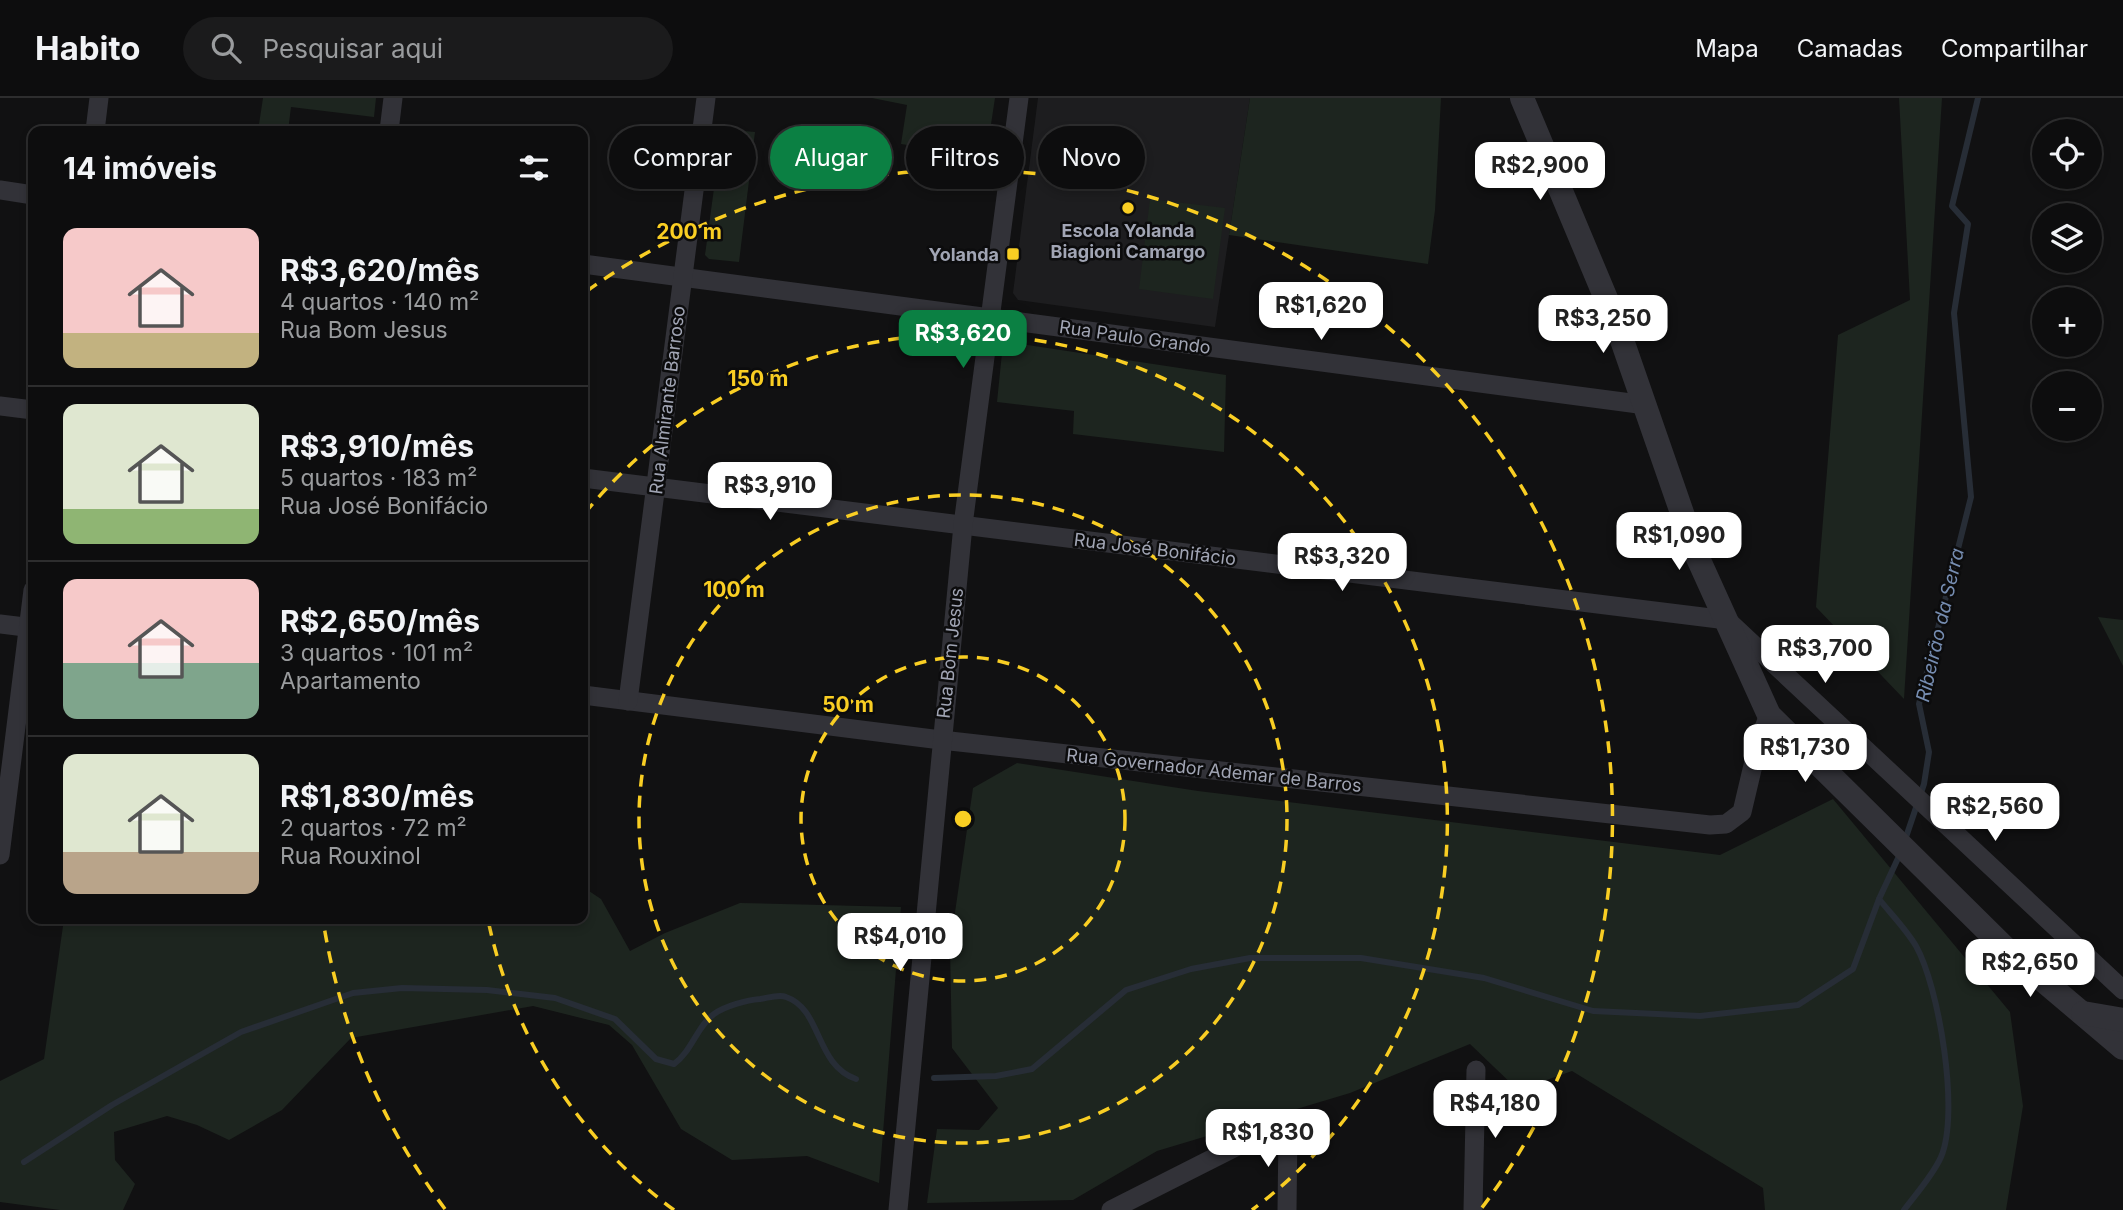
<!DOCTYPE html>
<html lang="pt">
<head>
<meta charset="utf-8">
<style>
	body { margin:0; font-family:Inter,sans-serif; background:#1b1b1c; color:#f1f3f6; height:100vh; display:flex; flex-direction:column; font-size:26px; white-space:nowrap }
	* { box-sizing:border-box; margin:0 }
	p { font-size:23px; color:#9a9c9e }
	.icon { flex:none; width:38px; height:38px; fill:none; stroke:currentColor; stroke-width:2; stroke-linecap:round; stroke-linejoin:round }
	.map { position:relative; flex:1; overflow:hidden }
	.panel { position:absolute; left:28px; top:28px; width:560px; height:798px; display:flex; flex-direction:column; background:#0d0d0e; border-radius:14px; box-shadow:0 4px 10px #0003,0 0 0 2px #2d2d2e }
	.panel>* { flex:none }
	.guide { position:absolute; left:609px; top:28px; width:665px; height:63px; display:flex; gap:14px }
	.controls { position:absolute; left:2032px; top:21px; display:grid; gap:14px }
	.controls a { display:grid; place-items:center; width:70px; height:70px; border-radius:50%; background:#0d0d0e; box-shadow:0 4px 10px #0003,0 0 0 2px #2d2d2e; font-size:35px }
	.price { position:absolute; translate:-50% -60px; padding:0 16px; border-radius:14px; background:#fff; color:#222; font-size:23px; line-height:46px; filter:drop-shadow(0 2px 4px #0008) }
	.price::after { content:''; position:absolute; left:50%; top:42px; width:21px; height:16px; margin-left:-10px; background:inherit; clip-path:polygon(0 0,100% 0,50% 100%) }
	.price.selected { background:#0b8043; color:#fff }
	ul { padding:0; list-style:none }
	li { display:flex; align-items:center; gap:21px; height:175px; padding:0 35px }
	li+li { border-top:2px solid #2d2d2e }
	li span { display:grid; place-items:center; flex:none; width:196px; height:140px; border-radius:14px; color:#555 }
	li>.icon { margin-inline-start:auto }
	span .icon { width:84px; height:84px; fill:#fffc; stroke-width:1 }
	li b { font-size:30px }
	h2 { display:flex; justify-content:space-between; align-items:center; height:84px; padding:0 35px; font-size:30px }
	.chip { padding:0 24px; border-radius:32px; background:#0d0d0e; box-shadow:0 4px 10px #0003,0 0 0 2px #2d2d2e; font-size:24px; line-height:63px }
	.chip.selected { background:#0b8043; color:#fff }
	header { display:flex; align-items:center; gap:42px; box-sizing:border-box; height:98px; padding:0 35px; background:#0d0d0e; border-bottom:2px solid #2d2d2e }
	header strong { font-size:33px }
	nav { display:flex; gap:38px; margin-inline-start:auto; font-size:24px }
	.search { width:490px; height:63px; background:#1b1b1c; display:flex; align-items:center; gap:18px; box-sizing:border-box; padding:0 24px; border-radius:38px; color:#9a9c9e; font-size:26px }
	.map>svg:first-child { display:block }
	.built { fill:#1d1d1f }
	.green { fill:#1d251f }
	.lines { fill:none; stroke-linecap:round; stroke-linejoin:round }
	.stream { stroke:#272d36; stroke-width:6 }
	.minor { stroke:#323238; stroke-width:19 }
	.tertiary { stroke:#323238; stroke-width:24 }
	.ring { fill:none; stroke:#f9ce23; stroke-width:3.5; stroke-dasharray:12 9 }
	.poi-dot { fill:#f9ce23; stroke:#0c0c0d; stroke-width:2.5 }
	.labels { text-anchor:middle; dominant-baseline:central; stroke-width:5; stroke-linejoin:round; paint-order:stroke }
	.poi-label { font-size:18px; font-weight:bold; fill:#a1a5b4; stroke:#0c0c0d }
	.street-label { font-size:18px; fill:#a1a5b4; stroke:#0c0c0d }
	.water-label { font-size:19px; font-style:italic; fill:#768db1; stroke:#0c0c0d }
	.centre { fill:#f9ce23; stroke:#0c0c0d; stroke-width:3.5 }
	.ring-label { font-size:21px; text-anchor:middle; font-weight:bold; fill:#f9ce23; stroke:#0c0c0d; stroke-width:5; stroke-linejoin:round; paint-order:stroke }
</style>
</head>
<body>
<header>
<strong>Habito</strong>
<div class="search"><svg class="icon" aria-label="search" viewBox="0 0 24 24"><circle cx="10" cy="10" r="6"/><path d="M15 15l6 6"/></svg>Pesquisar aqui</div>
<nav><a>Mapa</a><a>Camadas</a><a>Compartilhar</a></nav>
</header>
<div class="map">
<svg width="2123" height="1112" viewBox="0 0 2123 1112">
	<rect width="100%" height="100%" fill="#111112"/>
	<polygon class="built" points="1038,0 1250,0 1215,229 1018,202 1013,195"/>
	<g class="green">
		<polygon points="263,0 376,0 374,19 291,9 288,33 258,33"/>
		<polygon points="872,0 995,0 986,59 901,46 907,7"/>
		<polygon points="1250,0 1441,0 1435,112 1428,166 1229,137"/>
		<polygon points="1899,0 1942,0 1904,601 1816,509 1838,237 1910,202"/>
		<polygon points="722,31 755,34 739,164 709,161 705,157"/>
		<polygon points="1150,101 1225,110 1213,201 1139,191"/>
		<polygon points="1007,244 1226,277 1224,354 1073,336 1074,313 997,304 1003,245"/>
		<polygon points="2098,519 2123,522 2123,568"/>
		<polygon points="1017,665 1198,693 1720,757 1833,701 2010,914 2023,1008 2006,1112 1765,1112 1763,1090 1572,973 1518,992 1470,946 1350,995 1157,1053 1073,1102 927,1105 937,1031 979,1032 998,1010 952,950 950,849 973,690"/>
		<polygon points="583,789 601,801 630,853 665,835 740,805 901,809 879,1085 807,1058 732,1062 681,1031 632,947 609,927 533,908 351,940 282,1012 229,1042 197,1027 167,1018 114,1034 115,1062 135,1086 123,1112 60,1112 0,1104 0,983 44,961 64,821 583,821"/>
	</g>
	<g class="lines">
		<g class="stream">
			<polyline points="1905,742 1924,686 1929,654 1919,606 1971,399 1954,215 1968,126 1952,108 1978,0"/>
			<path d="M1900 756 1879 801C1891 816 1906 831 1916 848 1939 889 1960 1015 1941 1059 1933 1077 1916 1096 1904 1112"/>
			<polyline points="934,980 996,978 1032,971 1126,892 1191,871 1250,860 1361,860 1484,880 1593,913 1700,918 1798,907 1853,871 1879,801"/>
			<path d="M24 1064 112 1007 241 934 353 895 402 890 487 892 555 900 615 921 656 961 674 966C692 953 697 928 714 916 725 908 747 902 760 901 768 900 779 896 786 899 822 911 815 967 856 981"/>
		</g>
		<g class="minor">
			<polyline points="95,33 99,0"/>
			<polyline points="389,33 393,0"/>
			<polyline points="0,92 33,97"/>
			<polyline points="583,166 1646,307"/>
			<polyline points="0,308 33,312"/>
			<polyline points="583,380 1727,522 2123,892"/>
			<polyline points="0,526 33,530"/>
			<polyline points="583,597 941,642 1710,727 1726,726 1742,714 1759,642 1769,617"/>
			<polyline points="628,603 706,0"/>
			<polyline points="0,757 33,492"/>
			<polyline points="898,1112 963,427 1019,0"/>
			<polyline points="1111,1112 1269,1032 1288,1031 1287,1112"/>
			<polyline points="1473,1112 1476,972"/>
		</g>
		<g class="tertiary">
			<polyline points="1522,0 1615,222 1697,458 1769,617 2006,851 2123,950"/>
			<polyline points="2083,915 2123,922"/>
		</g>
	</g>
	<g class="ring">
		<circle cx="963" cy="721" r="162"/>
		<circle cx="963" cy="721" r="324"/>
		<path d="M674 1112A486 486 0 0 1 488 822M585 415A486 486 0 1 1 1252 1112"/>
		<path d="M445 1111A648 648 0 0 1 323 822M587 193A648 648 0 0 1 1481 1111"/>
	</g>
	<g class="poi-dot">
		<circle cx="1128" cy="110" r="7"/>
		<rect x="1006" y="149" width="14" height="14" rx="3.5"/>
	</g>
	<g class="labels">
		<g class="poi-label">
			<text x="1128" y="132">Escola Yolanda<tspan x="1128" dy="21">Biagioni Camargo</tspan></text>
			<text x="999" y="156" text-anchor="end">Yolanda</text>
		</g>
		<g class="street-label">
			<text transform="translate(1135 239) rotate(8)">Rua Paulo Grando</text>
			<text transform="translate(667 302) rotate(-83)">Rua Almirante Barroso</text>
			<text transform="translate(1155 451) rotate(7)">Rua José Bonifácio</text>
			<text transform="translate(950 555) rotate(-84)">Rua Bom Jesus</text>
			<text transform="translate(1214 672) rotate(6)">Rua Governador Ademar de Barros</text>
		</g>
		<g class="water-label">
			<text transform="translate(1940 527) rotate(-77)">Ribeirão da Serra</text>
		</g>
	</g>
	<circle cx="963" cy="721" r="10" class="centre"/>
	<g class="ring-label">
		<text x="689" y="141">200 m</text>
		<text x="758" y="288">150 m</text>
		<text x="734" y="499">100 m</text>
		<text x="848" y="614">50 m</text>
	</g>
</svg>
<div class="controls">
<a><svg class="icon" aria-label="locate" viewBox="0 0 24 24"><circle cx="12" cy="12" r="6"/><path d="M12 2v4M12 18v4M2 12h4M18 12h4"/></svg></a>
<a><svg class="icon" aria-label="layers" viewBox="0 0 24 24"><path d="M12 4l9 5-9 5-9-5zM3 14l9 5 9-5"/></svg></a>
<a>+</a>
<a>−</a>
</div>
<b class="price" style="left:1540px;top:104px">R$2,900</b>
<b class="price" style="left:1321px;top:244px">R$1,620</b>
<b class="price" style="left:1603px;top:257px">R$3,250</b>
<b class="price selected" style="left:963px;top:272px">R$3,620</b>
<b class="price" style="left:770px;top:424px">R$3,910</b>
<b class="price" style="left:1679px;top:474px">R$1,090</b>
<b class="price" style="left:1342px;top:495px">R$3,320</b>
<b class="price" style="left:1825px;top:587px">R$3,700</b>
<b class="price" style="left:1805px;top:686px">R$1,730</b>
<b class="price" style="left:1995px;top:745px">R$2,560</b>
<b class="price" style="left:900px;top:875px">R$4,010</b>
<b class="price" style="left:2030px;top:901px">R$2,650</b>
<b class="price" style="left:1495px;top:1042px">R$4,180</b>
<b class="price" style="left:1268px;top:1071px">R$1,830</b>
<div class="guide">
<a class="chip">Comprar</a>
<a class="chip selected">Alugar</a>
<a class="chip">Filtros</a>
<a class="chip">Novo</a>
</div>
<section class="panel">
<h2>14 imóveis<svg class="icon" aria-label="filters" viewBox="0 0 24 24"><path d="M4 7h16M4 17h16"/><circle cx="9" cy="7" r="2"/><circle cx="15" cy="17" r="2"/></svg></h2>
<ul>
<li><span style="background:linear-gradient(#f6c9c9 75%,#c2b280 0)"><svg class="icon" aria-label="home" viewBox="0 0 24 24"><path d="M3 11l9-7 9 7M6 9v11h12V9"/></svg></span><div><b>R$3,620/mês</b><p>4 quartos · 140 m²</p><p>Rua Bom Jesus</p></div></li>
<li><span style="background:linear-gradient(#dfe7d0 75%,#8fb573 0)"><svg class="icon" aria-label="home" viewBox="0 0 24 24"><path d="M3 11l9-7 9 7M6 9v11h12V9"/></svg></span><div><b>R$3,910/mês</b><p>5 quartos · 183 m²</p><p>Rua José Bonifácio</p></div></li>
<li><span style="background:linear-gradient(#f6c9c9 60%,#7fa58c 0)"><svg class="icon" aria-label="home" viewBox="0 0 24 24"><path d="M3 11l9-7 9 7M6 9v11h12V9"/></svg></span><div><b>R$2,650/mês</b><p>3 quartos · 101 m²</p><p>Apartamento</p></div></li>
<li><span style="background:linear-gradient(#dfe7d0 70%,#b9a48a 0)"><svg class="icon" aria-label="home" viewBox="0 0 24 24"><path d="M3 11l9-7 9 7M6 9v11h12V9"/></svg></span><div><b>R$1,830/mês</b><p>2 quartos · 72 m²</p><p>Rua Rouxinol</p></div></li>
</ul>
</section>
</div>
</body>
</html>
